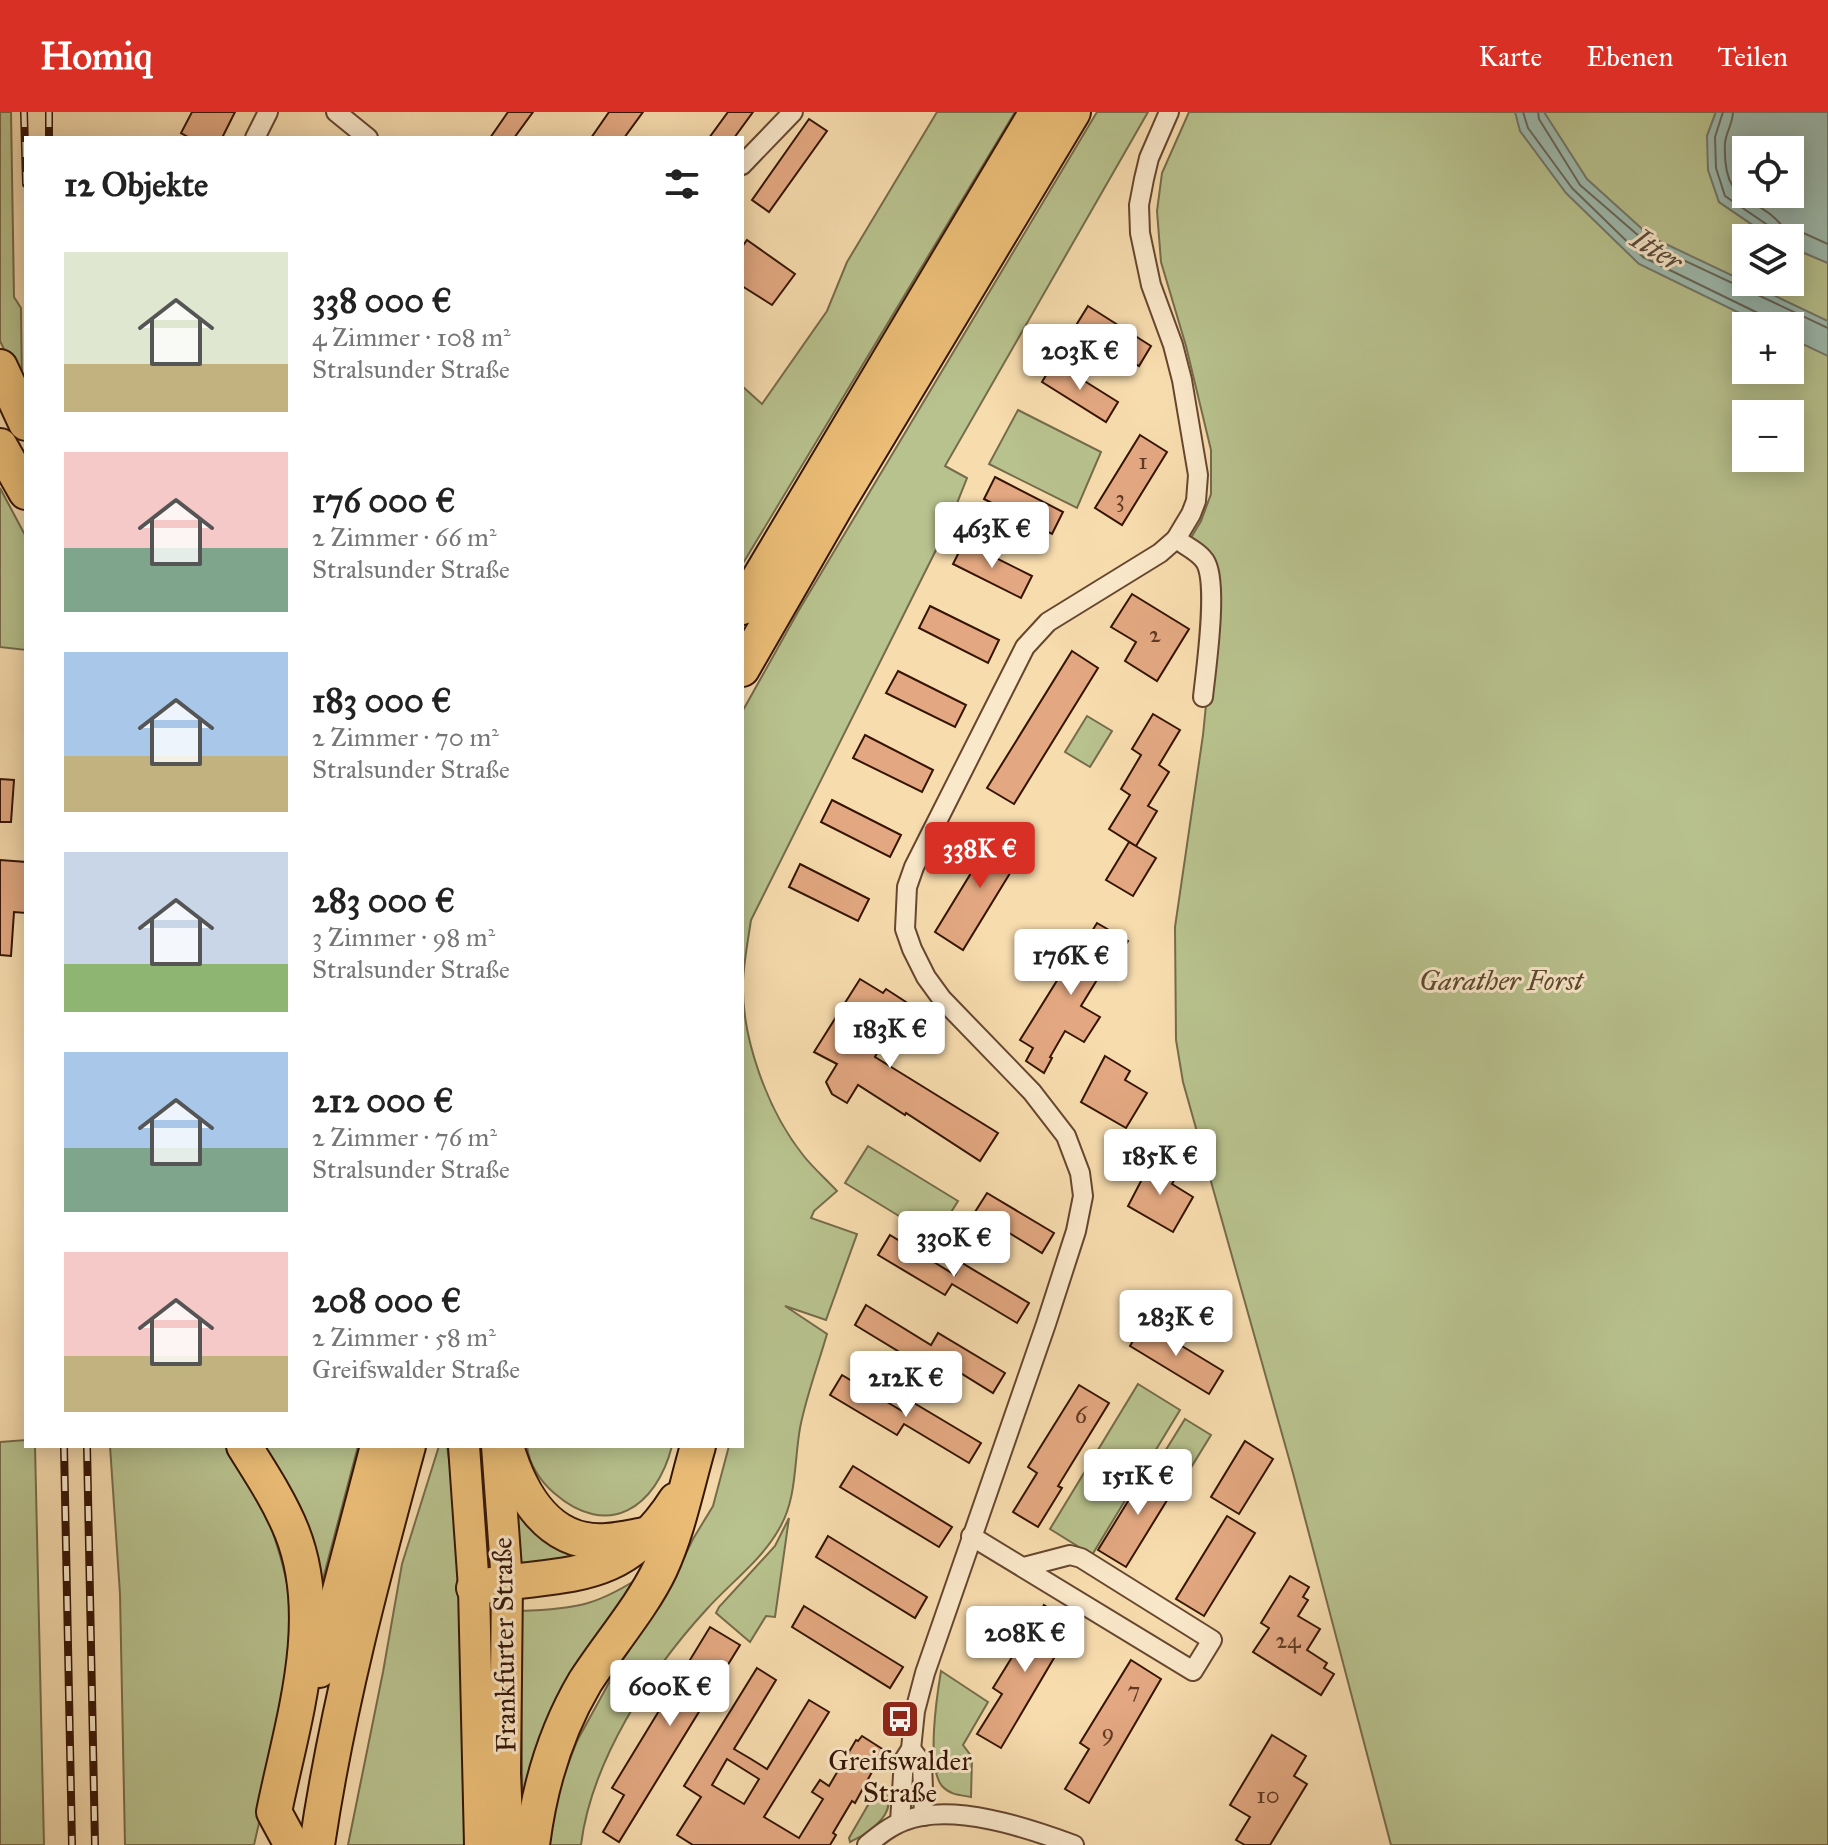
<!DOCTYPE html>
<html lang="de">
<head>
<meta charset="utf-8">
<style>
	body { margin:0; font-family:"IM FELL Great Primer",serif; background:#f6f6f6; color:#222; height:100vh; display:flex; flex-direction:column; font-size:30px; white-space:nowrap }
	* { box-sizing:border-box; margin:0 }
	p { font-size:26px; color:#767676 }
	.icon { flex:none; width:44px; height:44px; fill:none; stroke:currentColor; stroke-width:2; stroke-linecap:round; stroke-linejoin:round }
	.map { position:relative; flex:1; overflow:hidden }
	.side { position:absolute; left:24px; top:24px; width:720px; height:1312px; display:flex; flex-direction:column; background:#fff; border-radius:0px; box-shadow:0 4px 20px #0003 }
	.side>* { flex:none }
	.fabs { position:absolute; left:1732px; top:24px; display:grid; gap:16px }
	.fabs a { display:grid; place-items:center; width:72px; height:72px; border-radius:0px; background:#fff; box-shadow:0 4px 20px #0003; font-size:40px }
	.price { position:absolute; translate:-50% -68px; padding:0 18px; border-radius:8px; background:#fff; color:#222; font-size:26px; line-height:52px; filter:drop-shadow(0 2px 4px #0008) }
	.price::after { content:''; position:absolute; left:50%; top:48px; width:24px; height:18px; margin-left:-12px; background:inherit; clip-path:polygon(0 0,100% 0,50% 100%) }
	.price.active { background:#d93025; color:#fff }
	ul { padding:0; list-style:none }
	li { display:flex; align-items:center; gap:24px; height:200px; padding:0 40px }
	li span { display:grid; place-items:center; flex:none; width:224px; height:160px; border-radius:0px; color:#555 }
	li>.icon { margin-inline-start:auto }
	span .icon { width:96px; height:96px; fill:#fffc; stroke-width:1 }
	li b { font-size:34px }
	h2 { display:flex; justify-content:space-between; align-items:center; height:96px; padding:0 40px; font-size:34px }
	header { display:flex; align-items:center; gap:48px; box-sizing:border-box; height:112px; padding:0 40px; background:#d93025; color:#fff }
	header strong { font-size:38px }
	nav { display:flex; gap:44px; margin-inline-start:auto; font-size:28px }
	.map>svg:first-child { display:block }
	.green { fill:#b8c28e; stroke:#766b4a; stroke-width:2; fill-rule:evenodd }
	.water { fill:#9dbbaf; stroke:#73786b; stroke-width:2; fill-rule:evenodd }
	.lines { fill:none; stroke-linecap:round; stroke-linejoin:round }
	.shore { stroke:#69685a; stroke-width:2 }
	.building { fill:#e3a881; stroke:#351405; stroke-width:2; fill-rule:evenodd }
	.street-casing { stroke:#66462f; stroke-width:22 }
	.primary-casing { stroke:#351405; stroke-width:34 }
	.highway-casing { stroke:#351405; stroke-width:38 }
	.street { stroke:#fae8ca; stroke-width:18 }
	.primary { stroke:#ecbe77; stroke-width:30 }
	.highway { stroke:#ecbe77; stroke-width:34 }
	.rail-casing { stroke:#351405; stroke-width:8 }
	.rail { stroke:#fae8ca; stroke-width:5; stroke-dasharray:15; stroke-linecap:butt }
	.labels { text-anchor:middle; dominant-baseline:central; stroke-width:6; stroke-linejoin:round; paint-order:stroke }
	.number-label { font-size:24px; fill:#603924 }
	.park-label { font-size:28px; font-style:italic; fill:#5c482e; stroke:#fae8ca }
	.street-label { font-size:28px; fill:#351405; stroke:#fae8ca }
	.poi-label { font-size:28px; fill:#351405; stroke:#fae8ca }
	.water-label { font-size:30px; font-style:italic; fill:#594e40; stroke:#fae8ca }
</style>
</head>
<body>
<header>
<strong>Homiq</strong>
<nav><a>Karte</a><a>Ebenen</a><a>Teilen</a></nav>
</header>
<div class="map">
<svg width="1828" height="1733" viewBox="0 0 1828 1733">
	<rect width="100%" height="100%" fill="#f7dcae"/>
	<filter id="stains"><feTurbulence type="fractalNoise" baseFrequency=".0025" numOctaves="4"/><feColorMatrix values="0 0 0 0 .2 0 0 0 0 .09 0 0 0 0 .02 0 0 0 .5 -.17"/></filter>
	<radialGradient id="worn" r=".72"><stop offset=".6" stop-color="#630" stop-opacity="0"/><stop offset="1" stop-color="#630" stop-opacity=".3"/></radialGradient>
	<g class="green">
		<polygon points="0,0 11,0 14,185 21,196 22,275 0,229"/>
		<polygon points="937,0 1015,0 742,453 742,274 762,292 827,199 847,150"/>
		<path d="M1097 0H1148L945 354 967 366 948 414 751 808C748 828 744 849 743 869 741 926 768 999 803 1043 813 1056 826 1067 837 1079L814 1099 811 1106 857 1122 826 1208 785 1194 827 1222C818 1253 806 1285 800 1316 794 1350 797 1387 779 1417 761 1449 730 1471 706 1498 650 1559 591 1650 581 1733H545L562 1668 577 1629 616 1558 669 1476 693 1427 713 1394 729 1334H742V600L799 498Z"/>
		<path d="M1189 0H1716L1707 24 1719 90 1772 126H1746V170H1790V135L1828 151V1733H1391L1293 1361 1183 970 1176 928 1175 815 1203 623 1214 512V462L1189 429 1201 409 1211 382V338L1186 234 1161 150 1157 99 1162 61ZM1746 214H1790V258H1746ZM1746 302H1790V346H1746Z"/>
		<polygon points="1018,298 1101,340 1077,396 989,352"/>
		<polygon points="0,376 25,423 26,538 0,535"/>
		<polygon points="1087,604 1112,619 1090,655 1065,640"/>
		<polygon points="868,1034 958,1089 935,1126 845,1071"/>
		<polygon points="1138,1272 1180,1298 1092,1443 1050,1417"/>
		<polygon points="1185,1307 1211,1323 1182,1370 1156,1354"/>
		<polygon points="26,1328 26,1334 35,1334 44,1733 0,1733 0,1330"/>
		<path d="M110 1334H228C235 1344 243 1354 249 1364 266 1395 287 1457 290 1492 297 1572 271 1655 254 1733H125L120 1482Z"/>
		<polygon points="262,1334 358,1334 318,1486"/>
		<polygon points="439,1334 447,1334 467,1463 471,1733 348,1733 383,1560 402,1452"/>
		<path d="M527 1334H672C656 1396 608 1428 554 1381 540 1369 529 1352 527 1334Z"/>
		<polygon points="512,1367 591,1444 518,1454"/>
		<polygon points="789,1406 775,1505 766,1504 750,1530 716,1501 719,1495 775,1434"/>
		<path d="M647 1461 523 1733 520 1499C579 1497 598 1493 647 1461Z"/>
		<path d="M941 1559 988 1590 963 1633 972 1645 971 1685C960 1683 950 1683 942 1674 926 1655 937 1583 941 1559Z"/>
		<path d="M879 1674C905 1696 871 1720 850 1730L849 1726Z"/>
	</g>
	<g class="water">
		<polygon points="1515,0 1544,0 1587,67 1651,125 1828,209 1828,244 1790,226 1790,214 1766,214 1639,152 1566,81 1520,19"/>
		<path d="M1716 0H1828V151L1790 135V126H1772L1719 90 1708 58 1707 24ZM1746 38H1790V82H1746Z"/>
	</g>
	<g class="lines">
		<g class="shore">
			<polyline points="1523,0 1528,16 1572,76 1643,145 1762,203 1767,214"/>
			<polyline points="1538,0 1539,7 1580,73 1647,131 1828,216"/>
			<polyline points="1723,0 1715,25 1716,56 1725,84 1772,116 1775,126"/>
			<path d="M1733 0C1733 11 1726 20 1725 31 1722 99 1759 80 1785 118L1799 119 1828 132"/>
		</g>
	</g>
	<g class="building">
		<polygon points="192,0 235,0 222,26 190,26 181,21"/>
		<polygon points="508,0 533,0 514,26 490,26"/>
		<polygon points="609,0 643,0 624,26 591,26"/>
		<polygon points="728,0 753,0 734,26 709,26"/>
		<polygon points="809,7 827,19 769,100 752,88"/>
		<polygon points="747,128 795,162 772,193 742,174 742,135"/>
		<polygon points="1088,194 1151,234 1139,254 1075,215"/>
		<polygon points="1054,250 1118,290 1106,310 1042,270"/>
		<polygon points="1140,323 1167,340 1122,413 1095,396"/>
		<polygon points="995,365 1063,400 1052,422 984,387"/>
		<polygon points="964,430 1032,464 1021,486 953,452"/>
		<polygon points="1132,482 1189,517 1157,569 1125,549 1136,530 1111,515"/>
		<polygon points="930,494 999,528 988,551 919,516"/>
		<polygon points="1072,539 1098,556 1014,692 987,676"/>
		<polygon points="898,559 966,593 955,615 886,581"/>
		<polygon points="1153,602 1180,618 1159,653 1169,660 1148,694 1157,699 1136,734 1109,717 1130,683 1121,677 1141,643 1132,637"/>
		<polygon points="865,623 933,658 922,680 853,646"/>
		<polygon points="0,667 14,668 11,710 0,710"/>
		<polygon points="832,688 901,723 890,745 821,710"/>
		<polygon points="998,717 1026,735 963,838 935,820"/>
		<polygon points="1129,730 1156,746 1133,784 1106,768"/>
		<polygon points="0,748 26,750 26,801 14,800 11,844 0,843"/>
		<polygon points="800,752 869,787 858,809 789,775"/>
		<polygon points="1097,811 1128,829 1119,843 1114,840 1081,894 1100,905 1084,930 1065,919 1050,945 1052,946 1044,961 1026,949 1033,936 1020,928 1086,822 1089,824"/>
		<polygon points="860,867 883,881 886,877 906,890 875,945 998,1021 980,1049 906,1001 905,1003 858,973 847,991 832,982 826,970 837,952 814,940"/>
		<polygon points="1105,944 1130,959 1125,968 1147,981 1126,1016 1081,990"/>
		<polygon points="1152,1048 1177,1063 1172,1072 1193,1085 1173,1120 1128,1094"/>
		<polygon points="987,1081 1054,1121 1042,1141 975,1100"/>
		<polygon points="890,1123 955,1163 962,1151 1029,1191 1017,1211 952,1172 945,1183 878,1143"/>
		<polygon points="866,1193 931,1233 938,1221 1005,1261 993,1281 928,1241 921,1253 855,1213"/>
		<polygon points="1144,1211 1223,1259 1209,1282 1130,1234"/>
		<polygon points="842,1263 907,1302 914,1291 981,1331 969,1351 904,1312 897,1323 830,1283"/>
		<polygon points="1079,1273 1109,1291 1058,1374 1062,1376 1038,1415 1013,1400 1037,1361 1028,1355"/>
		<polygon points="1245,1329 1273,1347 1239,1402 1211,1385"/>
		<polygon points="853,1354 952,1415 939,1435 840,1375"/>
		<polygon points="1149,1355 1177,1372 1126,1455 1098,1438"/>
		<polygon points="1227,1404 1255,1421 1204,1504 1176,1487"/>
		<polygon points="828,1424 927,1485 915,1506 816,1445"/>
		<polygon points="1290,1464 1309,1475 1303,1485 1308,1488 1298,1504 1320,1517 1307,1538 1327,1551 1324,1556 1334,1562 1321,1583 1253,1540 1269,1516 1261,1511"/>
		<polygon points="1044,1493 1074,1512 1001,1636 977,1622 1002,1582 993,1576"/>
		<polygon points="804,1494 903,1555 890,1576 792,1515"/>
		<polygon points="710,1515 740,1533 619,1730 603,1720 624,1683 612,1676"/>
		<polygon points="1131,1548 1161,1567 1089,1691 1065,1677 1089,1637 1080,1631"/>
		<path d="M757 1556 776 1568 734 1637 751 1647 767 1657 809 1588 829 1600 764 1705 799 1726 823 1687 812 1680 820 1668 829 1674 856 1628 858 1629 862 1624 884 1638 855 1691 852 1689 833 1721 836 1723 830 1733H693L677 1723 701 1685 684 1674ZM727 1647 759 1667 744 1692 712 1673Z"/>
		<polygon points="1272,1623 1306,1644 1294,1664 1307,1672 1270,1733 1245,1733 1236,1728 1250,1705 1230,1693"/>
	</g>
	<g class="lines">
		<defs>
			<g id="street">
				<polyline points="336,0 368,26"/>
				<polyline points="255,26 268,0"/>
				<polyline points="742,53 793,0"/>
				<path d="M1176 427C1186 434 1201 441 1206 451 1218 474 1206 557 1203 585"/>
				<polyline points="971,1424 1193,1559 1212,1528 1081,1446 1070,1443 1024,1455"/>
				<polyline points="911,1637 922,1651 924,1704"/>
				<polyline points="900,1710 904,1648 911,1637 915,1599 925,1561 1046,1212 1076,1119 1083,1084 1080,1061 1066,1024 1032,980 942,887 926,865 912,837 905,817 907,775 914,755 1025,535 1048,510 1160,441 1176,427 1191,402 1196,389 1198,363 1182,268 1173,233 1151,173 1140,121 1139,93 1144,67 1149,46 1169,0"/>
				<path d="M867 1733C878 1724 890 1714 904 1709 952 1690 1028 1716 1074 1733"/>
			</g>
			<g id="primary">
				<polyline points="464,1334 474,1476 480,1733"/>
				<polyline points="497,1334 507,1470 505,1661 508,1733"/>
			</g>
			<g id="highway">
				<polyline points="0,255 26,311"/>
				<polyline points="0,334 26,380"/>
				<polyline points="742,495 1037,0"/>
				<polyline points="742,557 837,392 1073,0"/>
				<path d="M244 1334C261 1361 280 1390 292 1420 327 1509 292 1611 274 1700L287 1724"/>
				<path d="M506 1334C520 1382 549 1434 607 1429 620 1428 633 1425 645 1423"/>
				<path d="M474 1476C562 1458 619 1477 676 1388"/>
				<polyline points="319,1558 378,1334"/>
				<path d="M317 1733C337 1597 372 1466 408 1334"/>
				<path d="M532 1733C539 1677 556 1619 585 1570 608 1534 642 1495 660 1457 678 1418 686 1376 698 1334"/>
			</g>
		</defs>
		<use href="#street" class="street-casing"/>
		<use href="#primary" class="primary-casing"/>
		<use href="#highway" class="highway-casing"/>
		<use href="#street" class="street"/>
		<use href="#primary" class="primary"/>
		<use href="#highway" class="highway"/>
		<defs>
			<g id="rail">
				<polyline points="24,0 26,72"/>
				<polyline points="49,0 49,26"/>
				<polyline points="64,1334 72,1733"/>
				<polyline points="87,1334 95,1733"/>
			</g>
		</defs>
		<use href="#rail" class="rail-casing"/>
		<use href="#rail" class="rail"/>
	</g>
	<defs>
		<symbol id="bus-square" viewBox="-11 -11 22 22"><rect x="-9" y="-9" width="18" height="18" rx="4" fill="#8f2418" stroke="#fae8ca"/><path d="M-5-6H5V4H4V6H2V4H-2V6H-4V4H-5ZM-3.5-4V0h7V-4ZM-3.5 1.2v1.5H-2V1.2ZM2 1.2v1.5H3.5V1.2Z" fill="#fff"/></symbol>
	</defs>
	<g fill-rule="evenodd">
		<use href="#bus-square" x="878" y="1585" width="44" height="44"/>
	</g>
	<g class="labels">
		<g class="number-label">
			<text x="1143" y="349">1</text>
			<text x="1120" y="386">3</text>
			<text x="1155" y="522">2</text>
			<text x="1081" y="1303">6</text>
			<text x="1288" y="1528">24</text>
			<text x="1134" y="1578">7</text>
			<text x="1108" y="1620">9</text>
			<text x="1268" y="1683">10</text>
		</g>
		<g class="park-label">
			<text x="1501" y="868">Garather Forst</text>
		</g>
		<g class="street-label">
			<text transform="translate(504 1533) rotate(-91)">Frankfurter Straße</text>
		</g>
		<g class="poi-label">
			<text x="900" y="1648">Greifswalder<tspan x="900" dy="32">Straße</tspan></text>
		</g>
		<g class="water-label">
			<text transform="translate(1657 138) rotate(32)">Itter</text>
		</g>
	</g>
	<rect width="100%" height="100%" filter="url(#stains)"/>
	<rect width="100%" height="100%" fill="url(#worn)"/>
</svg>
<div class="fabs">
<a><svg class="icon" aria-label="locate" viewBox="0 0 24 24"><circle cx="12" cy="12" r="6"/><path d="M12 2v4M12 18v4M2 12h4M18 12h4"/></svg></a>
<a><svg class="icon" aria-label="layers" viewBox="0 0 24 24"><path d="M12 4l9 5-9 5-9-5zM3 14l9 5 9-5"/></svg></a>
<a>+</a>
<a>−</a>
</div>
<b class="price" style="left:1080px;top:280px">203K €</b>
<b class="price" style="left:992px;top:458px">463K €</b>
<b class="price active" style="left:980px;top:778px">338K €</b>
<b class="price" style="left:1071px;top:885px">176K €</b>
<b class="price" style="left:890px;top:958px">183K €</b>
<b class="price" style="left:1160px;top:1085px">185K €</b>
<b class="price" style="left:954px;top:1167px">330K €</b>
<b class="price" style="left:1176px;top:1246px">283K €</b>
<b class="price" style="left:906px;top:1307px">212K €</b>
<b class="price" style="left:1138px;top:1405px">151K €</b>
<b class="price" style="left:1025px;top:1562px">208K €</b>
<b class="price" style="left:670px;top:1616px">600K €</b>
<section class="side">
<h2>12 Objekte<svg class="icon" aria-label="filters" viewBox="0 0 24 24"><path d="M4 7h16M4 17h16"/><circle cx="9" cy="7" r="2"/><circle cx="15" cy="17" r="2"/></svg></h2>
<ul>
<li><span style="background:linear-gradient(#dfe7d0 70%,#c2b280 0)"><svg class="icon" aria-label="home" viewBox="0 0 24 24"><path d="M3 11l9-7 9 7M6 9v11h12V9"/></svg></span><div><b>338 000 €</b><p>4 Zimmer · 108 m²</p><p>Stralsunder Straße</p></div></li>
<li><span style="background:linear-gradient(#f6c9c9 60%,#7fa58c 0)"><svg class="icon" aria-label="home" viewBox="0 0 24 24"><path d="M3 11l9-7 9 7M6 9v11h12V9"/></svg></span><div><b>176 000 €</b><p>2 Zimmer · 66 m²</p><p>Stralsunder Straße</p></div></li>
<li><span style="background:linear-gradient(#a9c7e8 65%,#c2b280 0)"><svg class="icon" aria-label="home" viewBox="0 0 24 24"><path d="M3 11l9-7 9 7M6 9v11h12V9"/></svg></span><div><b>183 000 €</b><p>2 Zimmer · 70 m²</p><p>Stralsunder Straße</p></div></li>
<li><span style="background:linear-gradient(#c9d6e8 70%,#8fb573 0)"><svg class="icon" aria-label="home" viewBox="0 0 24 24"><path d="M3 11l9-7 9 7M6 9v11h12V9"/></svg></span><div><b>283 000 €</b><p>3 Zimmer · 98 m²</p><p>Stralsunder Straße</p></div></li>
<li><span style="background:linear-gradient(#a9c7e8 60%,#7fa58c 0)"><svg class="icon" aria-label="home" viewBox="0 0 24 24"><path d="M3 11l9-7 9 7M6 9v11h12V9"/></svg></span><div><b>212 000 €</b><p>2 Zimmer · 76 m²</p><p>Stralsunder Straße</p></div></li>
<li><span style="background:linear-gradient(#f6c9c9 65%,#c2b280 0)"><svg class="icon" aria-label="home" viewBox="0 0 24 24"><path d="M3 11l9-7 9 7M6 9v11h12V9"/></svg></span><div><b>208 000 €</b><p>2 Zimmer · 58 m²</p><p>Greifswalder Straße</p></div></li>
</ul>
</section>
</div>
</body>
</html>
